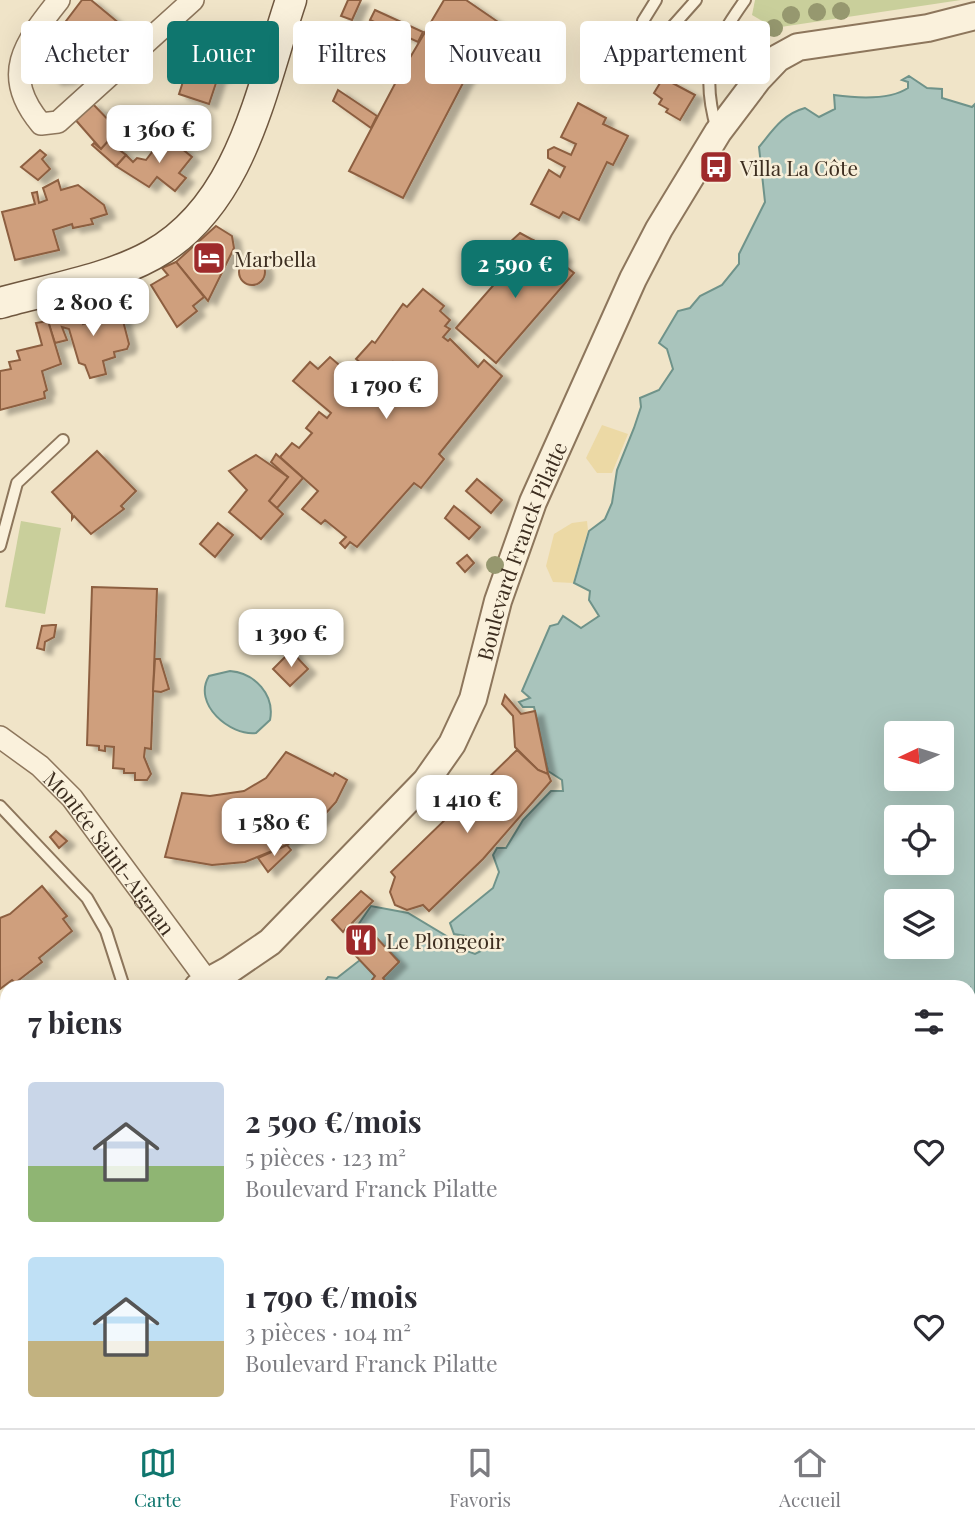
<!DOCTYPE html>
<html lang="fr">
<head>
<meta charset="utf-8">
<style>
	body { margin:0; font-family:"Playfair Display",serif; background:#f7f7f7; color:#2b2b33; height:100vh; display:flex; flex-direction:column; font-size:26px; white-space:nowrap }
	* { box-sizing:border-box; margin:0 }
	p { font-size:23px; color:#7c7c81 }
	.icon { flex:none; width:38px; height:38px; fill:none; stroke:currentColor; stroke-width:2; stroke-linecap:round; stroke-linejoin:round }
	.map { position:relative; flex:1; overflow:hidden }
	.details { position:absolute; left:0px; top:980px; width:976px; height:448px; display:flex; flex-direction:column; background:#fff; border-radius:21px 21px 0 0; box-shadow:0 7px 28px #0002 }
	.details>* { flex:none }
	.guide { position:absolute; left:21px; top:21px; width:934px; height:63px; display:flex; gap:14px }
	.needle { width:46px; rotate:266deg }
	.fabs { position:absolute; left:884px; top:721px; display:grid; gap:14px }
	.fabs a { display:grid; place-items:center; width:70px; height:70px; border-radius:7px; background:#fff; box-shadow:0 7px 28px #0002; font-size:35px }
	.price { position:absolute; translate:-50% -60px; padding:0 16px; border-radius:14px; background:#fff; color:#222; font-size:23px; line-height:46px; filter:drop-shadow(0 2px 4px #0008) }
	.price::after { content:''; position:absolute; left:50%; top:42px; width:21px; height:16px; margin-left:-10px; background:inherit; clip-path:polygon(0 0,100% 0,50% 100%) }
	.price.selected { background:#0f766e; color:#fff }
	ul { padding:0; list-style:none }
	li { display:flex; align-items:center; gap:21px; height:175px; padding:0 28px }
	li span { display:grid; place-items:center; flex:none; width:196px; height:140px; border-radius:7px; color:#555 }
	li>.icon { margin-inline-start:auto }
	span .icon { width:84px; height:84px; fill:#fffc; stroke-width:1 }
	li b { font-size:30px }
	h2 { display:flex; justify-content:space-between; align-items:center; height:84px; padding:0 28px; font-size:30px }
	.chip { padding:0 24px; border-radius:7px; background:#fff; box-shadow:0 7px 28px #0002; font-size:24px; line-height:63px }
	.chip.selected { background:#0f766e; color:#fff }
	.tab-bar { display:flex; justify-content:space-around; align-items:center; height:98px; border-top:2px solid #e1e1e2; background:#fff; font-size:19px; color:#7c7c81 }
	.tab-bar a { display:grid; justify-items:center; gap:4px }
	.tab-bar .selected { color:#0f766e }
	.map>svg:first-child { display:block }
	.green { fill:#c9cf9b }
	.sand { fill:#ecd9a5 }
	.water { fill:#a9c4bc; stroke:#6f938a; stroke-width:2; fill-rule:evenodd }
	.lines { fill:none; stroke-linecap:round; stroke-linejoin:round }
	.ferry { stroke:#2f5d5a; stroke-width:2; stroke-dasharray:9 7; stroke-linecap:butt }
	.building { fill:#cf9f7d; stroke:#8d5f41; stroke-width:2; filter:url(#shadow) }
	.service-casing { stroke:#8d765c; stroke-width:14 }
	.minor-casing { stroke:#8d765c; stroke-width:24 }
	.tertiary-casing { stroke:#8d765c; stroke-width:30 }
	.secondary-casing { stroke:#6f573f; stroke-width:33 }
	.service { stroke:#faf1dc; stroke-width:10 }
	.minor { stroke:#faf1dc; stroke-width:21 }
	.tertiary { stroke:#faf1dc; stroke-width:26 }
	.secondary { stroke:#faf1dc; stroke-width:30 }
	.tree { fill:#96986f }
	.labels { text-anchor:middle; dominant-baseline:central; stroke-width:5; stroke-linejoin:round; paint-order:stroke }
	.poi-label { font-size:21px; fill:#3d2e20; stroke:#f7eed8; text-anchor:start }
	.street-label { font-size:21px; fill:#3d2e20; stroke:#f7eed8 }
</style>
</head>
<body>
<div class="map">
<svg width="975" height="1428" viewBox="0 0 975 1428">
	<defs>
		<filter id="shadow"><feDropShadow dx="8" dy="4.5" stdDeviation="2" flood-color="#0004"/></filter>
	</defs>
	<rect width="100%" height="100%" fill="#f0e4c8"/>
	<g class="green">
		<polygon points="755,0 961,0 774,28 752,15"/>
		<polygon points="21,521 61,528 45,614 5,607"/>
	</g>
	<g class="sand">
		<polygon points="602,425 628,434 612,473 597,473 586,458"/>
		<polygon points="587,521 588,530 573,583 553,582 546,566 554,534 572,523"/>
	</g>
	<g class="water">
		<path d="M909 76 927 88 942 89V98L972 107 975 104V1428H512L514 1421H970V987H390L383 978 399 961 376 938 368 942 356 928 371 906 408 913 448 937 453 946 475 954 481 951 466 936 454 934 450 923 493 888 499 872 493 855 497 848H506L523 820 551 791H563L562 780 548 771 534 707H523L519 702 530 698 522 691 550 626 558 624 563 616 581 628 599 616 589 600 590 591 574 583 589 531 605 519 612 503 617 470 634 428 641 407 640 398 659 390 673 369 667 349 659 343 678 311 690 308 700 296 722 285 739 264V254L765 202 759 147C773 130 783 114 805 108L819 117 835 109 834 95C856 98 890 100 908 88V82L902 80ZM896 733H942V779H896ZM896 817H942V863H896ZM896 901H942V947H896Z"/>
		<path d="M230 671C255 673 275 695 270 720L256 733C230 736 192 704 209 676Z"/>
		<polygon points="360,960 375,976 367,987 321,987 328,977 337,978"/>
		<polygon points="7,1375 7,1421 448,1421 447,1428 0,1428 0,1383"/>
	</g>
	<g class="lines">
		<g class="ferry">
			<polyline points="970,1278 975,1276"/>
			<polyline points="970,1338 975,1336"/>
			<polyline points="970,1398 975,1396"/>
			<polyline points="759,1428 765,1421"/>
			<polyline points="832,1428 841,1421"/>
			<polyline points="914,1428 925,1421"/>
		</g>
	</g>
	<g class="building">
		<polygon points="82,0 91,0 120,24 114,34 122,41 102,59 96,54 67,79 54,80 45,69 45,60 60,29"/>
		<polygon points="348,0 361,0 352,20 341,16"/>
		<polygon points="444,0 466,0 501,24 463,83 403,198 349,171 398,78"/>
		<polygon points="375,10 423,32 418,42 370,20"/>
		<polygon points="205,34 226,41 227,38 233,40 222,77 218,77 209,104 179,94 197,38 203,40"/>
		<polygon points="361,40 404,66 399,76 355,51"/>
		<polygon points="663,78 695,95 680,120 666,112 668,109 659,104 662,99 654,93"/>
		<polygon points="338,90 377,116 371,128 333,101"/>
		<polygon points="91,102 119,131 101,149 73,117"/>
		<polygon points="578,103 606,118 603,124 628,136 613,165 607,162 579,220 563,212 559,218 531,204 549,170 560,177 565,167 548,158 548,150 554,147 571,155 576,144 561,137"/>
		<polygon points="165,135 192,157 179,173 186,178 175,191 157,177 149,187 116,166 126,155 133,162 137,158 146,160"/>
		<polygon points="108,141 126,155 116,166 92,145 94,143 101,149"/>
		<polygon points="40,150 46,155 42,159 50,169 38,180 21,167"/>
		<polygon points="58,180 61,190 78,185 104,205 107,214 91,219 93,224 73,228 72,224 53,230 59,250 15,260 2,212 35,204 32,193 37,192 39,203 47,200 43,188"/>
		<polygon points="216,226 232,236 234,248 208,301 176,262"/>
		<polygon points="520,233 533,240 503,274 496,270 510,242"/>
		<polygon points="533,240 564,257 560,262 574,273 496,363 456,328"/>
		<circle cx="252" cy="272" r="13"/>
		<polygon points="176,262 204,297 193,306 197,311 177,327 151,285 168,275 162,268"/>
		<polygon points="423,289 444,306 440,311 450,320 445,326 450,329 443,337 448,341 450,339 478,367 484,360 502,376 439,454 444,459 421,488 414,483 357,547 350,542 345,548 340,543 346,537 325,520 321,524 302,509 318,491 280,457 292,443 299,448 312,433 306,428 319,412 327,418 331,413 293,381 310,362 318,369 330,357 388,407 413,379 393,362 379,378 356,359 372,341 375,343 403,304 407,307"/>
		<polygon points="108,305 110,314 121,313 129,344 127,349 114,352 115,357 103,361 106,374 90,378 85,365 79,363 69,329 62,327 67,340 55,343 48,321 79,313 83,324 87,323 96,319 92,308"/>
		<polygon points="48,321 61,364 42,371 47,390 44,392 45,398 0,410 0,371 11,369 9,362 20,360 17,351 42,345 36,323"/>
		<polygon points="97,451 136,491 121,506 124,509 91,534 74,516 72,519 72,514 52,492"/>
		<polygon points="276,454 303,478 277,508 269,501 288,477 271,462"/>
		<polygon points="256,455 288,477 269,501 283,514 261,539 229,512 247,490 229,471"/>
		<polygon points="477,479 502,500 491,513 466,491"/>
		<polygon points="454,506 480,527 469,539 445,518"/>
		<polygon points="218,523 233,535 215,557 200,544"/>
		<polygon points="467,555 474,563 465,572 457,563"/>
		<polygon points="92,587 157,589 151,749 145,748 144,757 151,774 147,780 135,780 135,773 124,773 124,769 113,768 114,747 105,746 105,751 99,750 99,746 87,745"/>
		<polygon points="52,625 56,625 54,637 45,642 44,650 37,648 42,626"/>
		<polygon points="291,651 308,669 290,686 273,669"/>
		<polygon points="155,659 160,659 169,689 161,692 153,691"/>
		<polygon points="505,695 521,714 535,711 548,774 538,770 515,747 513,716 502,704"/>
		<polygon points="517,750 538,770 548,774 551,781 483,859 429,911 423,905 407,910 395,905 390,892 395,877 391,872"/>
		<polygon points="286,752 333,776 335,773 347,780 336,802 317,823 287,845 245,862 212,865 165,857 182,793 210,796 244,791 266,778"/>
		<polygon points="56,831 67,841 59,848 50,837"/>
		<polygon points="287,845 291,850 268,872 258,858"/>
		<polygon points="42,886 67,916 63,919 72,931 39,958 42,962 15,983 12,980 0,989 0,918 10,914"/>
		<polygon points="361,891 373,901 352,923 368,942 376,937 399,962 383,978 390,987 367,987 375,976 352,952 359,942 346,928 343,932 332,920"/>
		<polygon points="7,1300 7,1345 0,1353 0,1307"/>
	</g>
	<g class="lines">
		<defs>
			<g id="service">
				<polyline points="656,0 643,21 643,34 652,41 664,36 696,0"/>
				<path d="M717 130C700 72 711 48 745 0"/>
				<polyline points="0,546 17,483 63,440"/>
				<polyline points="0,806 87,898 106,931 124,987"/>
				<polyline points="0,1185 7,1181"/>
				<polyline points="0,1268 7,1263"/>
			</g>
			<g id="minor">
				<path d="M59 0C24 44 0 75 41 124L58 122 193 0"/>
				<path id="s1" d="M0 737 40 766 72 798 208 982"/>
			</g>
			<g id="tertiary">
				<path id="s2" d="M198 987 229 970 270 942 426 781 452 744 473 699 498 601 533 502 633 279 659 229 718 132 758 79 778 58 798 47 928 28 975 16"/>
				<polyline points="0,1081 7,1078"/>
			</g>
			<path id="secondary" d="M0 303C49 289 107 280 152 255 242 205 261 89 291 0"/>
		</defs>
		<use href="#service" class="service-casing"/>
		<use href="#minor" class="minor-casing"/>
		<use href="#tertiary" class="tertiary-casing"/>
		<use href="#secondary" class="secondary-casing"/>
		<use href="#service" class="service"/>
		<use href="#minor" class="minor"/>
		<use href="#tertiary" class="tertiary"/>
		<use href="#secondary" class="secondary"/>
	</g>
	<g class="tree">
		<circle cx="841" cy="11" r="9"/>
		<circle cx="817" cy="12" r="9"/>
		<circle cx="791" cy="15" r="9"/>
		<circle cx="774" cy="28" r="9"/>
		<circle cx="495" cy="565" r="9"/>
		<circle cx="482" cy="784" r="9"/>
	</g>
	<defs>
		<symbol id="bus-square" viewBox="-11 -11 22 22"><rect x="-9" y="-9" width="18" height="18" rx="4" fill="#9e2a2b" stroke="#f7eed8"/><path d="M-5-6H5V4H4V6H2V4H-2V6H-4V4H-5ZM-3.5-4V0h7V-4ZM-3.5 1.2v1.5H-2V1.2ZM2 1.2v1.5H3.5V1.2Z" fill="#fff"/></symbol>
		<symbol id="hotel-square" viewBox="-11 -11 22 22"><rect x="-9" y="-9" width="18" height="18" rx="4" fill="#9e2a2b" stroke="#f7eed8"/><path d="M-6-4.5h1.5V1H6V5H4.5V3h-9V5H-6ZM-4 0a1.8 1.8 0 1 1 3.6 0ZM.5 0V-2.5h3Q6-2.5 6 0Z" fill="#fff"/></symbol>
		<symbol id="restaurant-square" viewBox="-11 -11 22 22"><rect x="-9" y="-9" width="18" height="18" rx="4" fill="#9e2a2b" stroke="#f7eed8"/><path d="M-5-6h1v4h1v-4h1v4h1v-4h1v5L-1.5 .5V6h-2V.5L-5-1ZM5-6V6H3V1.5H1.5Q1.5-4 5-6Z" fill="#fff"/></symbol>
	</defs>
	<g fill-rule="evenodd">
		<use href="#bus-square" x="697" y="148" width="38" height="38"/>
		<use href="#hotel-square" x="190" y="239" width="38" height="38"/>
		<use href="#restaurant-square" x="342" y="921" width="38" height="38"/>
	</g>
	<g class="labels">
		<g class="poi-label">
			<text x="740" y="167">Villa La Côte</text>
			<text x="234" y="258">Marbella</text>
			<text x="386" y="940">Le Plongeoir</text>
		</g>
		<g class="street-label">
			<text stroke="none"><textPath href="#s2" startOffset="560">Boulevard Franck Pilatte</textPath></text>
			<text stroke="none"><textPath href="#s1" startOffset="161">Montée Saint-Aignan</textPath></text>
		</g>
	</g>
</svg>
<div class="fabs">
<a><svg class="needle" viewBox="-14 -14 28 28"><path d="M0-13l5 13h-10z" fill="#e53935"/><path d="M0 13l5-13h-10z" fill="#7c7c81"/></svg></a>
<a><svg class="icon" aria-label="locate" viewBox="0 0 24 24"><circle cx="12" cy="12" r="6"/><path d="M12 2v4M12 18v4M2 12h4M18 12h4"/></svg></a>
<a><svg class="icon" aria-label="layers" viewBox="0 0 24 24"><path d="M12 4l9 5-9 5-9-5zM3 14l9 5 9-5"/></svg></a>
</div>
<b class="price" style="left:159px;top:165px">1 360 €</b>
<b class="price selected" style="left:515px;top:300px">2 590 €</b>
<b class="price" style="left:93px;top:338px">2 800 €</b>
<b class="price" style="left:386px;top:421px">1 790 €</b>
<b class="price" style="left:291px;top:669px">1 390 €</b>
<b class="price" style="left:467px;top:835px">1 410 €</b>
<b class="price" style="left:274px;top:858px">1 580 €</b>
<div class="guide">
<a class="chip">Acheter</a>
<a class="chip selected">Louer</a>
<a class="chip">Filtres</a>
<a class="chip">Nouveau</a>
<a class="chip">Appartement</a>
</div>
<section class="details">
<h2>7 biens<svg class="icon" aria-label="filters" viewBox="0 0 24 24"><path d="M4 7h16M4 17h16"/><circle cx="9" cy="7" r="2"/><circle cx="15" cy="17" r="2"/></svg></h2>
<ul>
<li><span style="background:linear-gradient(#c9d6e8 60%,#8fb573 0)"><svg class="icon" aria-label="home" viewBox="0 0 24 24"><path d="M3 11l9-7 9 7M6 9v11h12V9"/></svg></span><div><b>2 590 €/mois</b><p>5 pièces · 123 m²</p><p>Boulevard Franck Pilatte</p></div><svg class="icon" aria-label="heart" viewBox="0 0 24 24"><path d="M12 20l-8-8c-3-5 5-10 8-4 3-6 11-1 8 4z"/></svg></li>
<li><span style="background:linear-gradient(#bfe0f5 60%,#c2b280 0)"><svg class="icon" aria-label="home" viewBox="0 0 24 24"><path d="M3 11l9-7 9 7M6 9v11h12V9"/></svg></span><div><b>1 790 €/mois</b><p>3 pièces · 104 m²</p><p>Boulevard Franck Pilatte</p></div><svg class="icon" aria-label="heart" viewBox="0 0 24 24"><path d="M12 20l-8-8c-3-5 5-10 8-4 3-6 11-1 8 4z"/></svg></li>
</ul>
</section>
</div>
<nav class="tab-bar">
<a class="selected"><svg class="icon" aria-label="map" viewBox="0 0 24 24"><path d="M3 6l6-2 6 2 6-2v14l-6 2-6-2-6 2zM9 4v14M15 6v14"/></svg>Carte</a>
<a><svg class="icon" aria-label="saved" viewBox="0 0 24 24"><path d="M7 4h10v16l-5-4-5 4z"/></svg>Favoris</a>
<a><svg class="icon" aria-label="home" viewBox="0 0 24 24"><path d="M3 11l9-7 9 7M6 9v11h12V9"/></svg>Accueil</a>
</nav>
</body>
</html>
